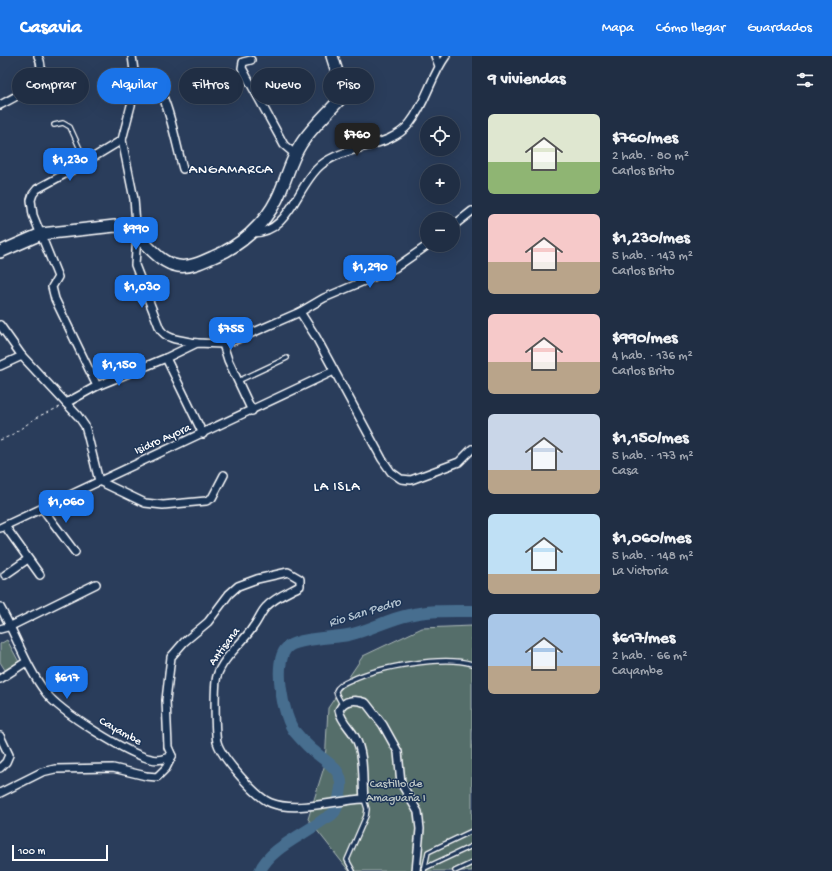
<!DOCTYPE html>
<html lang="es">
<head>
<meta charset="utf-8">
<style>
	body { margin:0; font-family:"Gochi Hand",sans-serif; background:#28364b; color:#f1f3f6; height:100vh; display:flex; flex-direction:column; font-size:15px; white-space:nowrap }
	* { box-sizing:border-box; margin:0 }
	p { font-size:13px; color:#a2a8b2 }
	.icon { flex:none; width:22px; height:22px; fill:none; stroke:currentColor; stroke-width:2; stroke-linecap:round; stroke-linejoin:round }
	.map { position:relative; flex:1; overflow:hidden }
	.drawer { display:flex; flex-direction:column; background:#202e44; width:360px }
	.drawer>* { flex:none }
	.hud { position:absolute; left:12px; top:12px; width:380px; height:36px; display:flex; gap:8px }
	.buttons { position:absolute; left:420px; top:60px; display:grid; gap:8px }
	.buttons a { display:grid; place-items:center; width:40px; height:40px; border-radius:50%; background:#202e44; box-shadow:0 4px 16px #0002,0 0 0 1px #3d4a5d; font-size:20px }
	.scale { position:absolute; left:12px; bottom:10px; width:96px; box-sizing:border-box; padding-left:4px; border:2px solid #fff; border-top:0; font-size:11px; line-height:14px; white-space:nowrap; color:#fff; -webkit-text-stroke:3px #1d3557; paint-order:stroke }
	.price { position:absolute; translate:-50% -34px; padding:0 9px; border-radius:8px; background:#1a73e8; color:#fff; font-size:13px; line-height:26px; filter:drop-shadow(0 1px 2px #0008) }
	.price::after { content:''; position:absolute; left:50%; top:24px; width:12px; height:9px; margin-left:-6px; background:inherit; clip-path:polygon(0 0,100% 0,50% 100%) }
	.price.selected { background:#222; color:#fff }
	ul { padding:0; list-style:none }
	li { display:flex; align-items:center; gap:12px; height:100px; padding:0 16px }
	li span { display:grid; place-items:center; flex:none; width:112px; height:80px; border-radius:6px; color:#555 }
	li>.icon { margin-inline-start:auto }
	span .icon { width:48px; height:48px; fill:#fffc; stroke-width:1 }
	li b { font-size:17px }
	h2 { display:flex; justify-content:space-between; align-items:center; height:48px; padding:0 16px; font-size:17px }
	.chip { padding:0 14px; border-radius:18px; background:#202e44; box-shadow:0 4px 16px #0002,0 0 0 1px #3d4a5d; font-size:14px; line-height:36px }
	.chip.selected { background:#1a73e8; color:#fff }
	header { display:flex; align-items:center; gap:24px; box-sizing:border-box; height:56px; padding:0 20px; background:#1a73e8; color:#fff }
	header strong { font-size:19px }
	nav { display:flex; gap:22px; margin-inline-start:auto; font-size:14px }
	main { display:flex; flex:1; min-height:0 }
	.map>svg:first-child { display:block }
	.green { fill:#556e6b; stroke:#aab6b5 }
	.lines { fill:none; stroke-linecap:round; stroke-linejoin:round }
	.river { stroke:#476e8f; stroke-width:12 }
	.lane-casing { stroke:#fff; stroke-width:6 }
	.street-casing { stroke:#fff; stroke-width:10 }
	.secondary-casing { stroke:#fff; stroke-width:14 }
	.path { stroke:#fff; stroke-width:1; stroke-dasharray:3 3; stroke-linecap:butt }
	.lane { stroke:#1d3557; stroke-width:3.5 }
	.street { stroke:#1d3557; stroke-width:7 }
	.secondary { stroke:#1d3557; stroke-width:11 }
	.labels { text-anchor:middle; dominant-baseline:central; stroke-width:3; stroke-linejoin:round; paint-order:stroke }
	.street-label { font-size:12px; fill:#fff; stroke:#1d3557 }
	.park-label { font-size:12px; fill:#bbc5c4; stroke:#1d3557 }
	.water-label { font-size:13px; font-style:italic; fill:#b5c5d2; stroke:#1d3557 }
	.quarter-label { font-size:14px; letter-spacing:1px; fill:#fff; stroke:#1d3557 }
</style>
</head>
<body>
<header>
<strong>Casavia</strong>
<nav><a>Mapa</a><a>Cómo llegar</a><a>Guardados</a></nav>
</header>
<main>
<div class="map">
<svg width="472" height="815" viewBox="0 0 472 815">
	<rect width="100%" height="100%" fill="#2a3d5b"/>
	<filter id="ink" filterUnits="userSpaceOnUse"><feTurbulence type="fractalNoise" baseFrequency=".025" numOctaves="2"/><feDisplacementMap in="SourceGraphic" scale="8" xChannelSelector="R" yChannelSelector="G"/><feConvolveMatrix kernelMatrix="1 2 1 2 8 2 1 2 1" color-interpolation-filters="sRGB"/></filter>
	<g filter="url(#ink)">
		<g class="green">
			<polygon points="472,570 472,815 349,815 308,763 325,708 328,652 363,600 422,572"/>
			<polygon points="7,584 19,606 5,614 0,606 0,588"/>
		</g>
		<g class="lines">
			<path class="river" d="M260 815C269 793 303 779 323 764 326 762 333 759 335 755 338 750 340 738 341 732 343 714 328 707 316 697 309 692 301 683 295 676 283 662 271 602 289 590 301 582 333 582 348 579 369 575 388 563 409 559 430 554 451 555 472 555"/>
			<defs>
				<g id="lane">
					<polyline points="54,69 63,67 70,71 86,106"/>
					<polyline points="238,325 287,302"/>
					<path d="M342 649C341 645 336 639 336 635 338 629 346 626 351 624 378 611 443 599 472 608"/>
					<polyline points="425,812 472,790"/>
					<polyline points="353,815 347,804 366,760 367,753 364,743"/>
					<polyline points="424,815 428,796 472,775"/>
					<polyline points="455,815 472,807"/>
				</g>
				<g id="street">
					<path d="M132 0 136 30 122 84 134 143 137 180 135 209 160 273C168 285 183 284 197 287"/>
					<polyline points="435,0 439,10"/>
					<polyline points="251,4 243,6 242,12 284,89 296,99"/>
					<path d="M136 23C143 26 151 27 157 31 168 41 178 97 183 113"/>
					<path d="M0 49C17 40 51 25 38 0"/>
					<polyline points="453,170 472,155"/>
					<path d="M251 177C290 178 296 130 321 109 347 88 390 93 410 67 426 47 431 20 446 0"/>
					<polyline points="300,256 324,242 395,212 428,189"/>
					<polyline points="0,269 22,300 78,360 85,370 88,381 99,425 145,447 163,449 206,445 212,442 224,419"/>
					<polyline points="223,288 228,304 252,355"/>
					<polyline points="0,310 22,300"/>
					<polyline points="97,330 55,243 52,231 58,221 33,159 31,144 33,138 37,133 74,113 122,84"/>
					<polyline points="66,347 97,330 166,302"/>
					<polyline points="203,378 166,302 197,287 223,288 238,283 300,256 316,281 382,403 391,416 401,423 411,424 459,406 472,393"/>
					<polyline points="42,452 75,496"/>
					<polyline points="5,470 40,519"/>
					<polyline points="0,472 334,315"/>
					<polyline points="5,519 28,503"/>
					<path d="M0 551C16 579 26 611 46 637 60 656 128 698 151 703 159 705 164 703 172 700"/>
					<polyline points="0,573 11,570 96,528"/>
					<polyline points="0,623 26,606"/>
					<polyline points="0,680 9,699 6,706 0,712"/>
					<path d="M0 737 42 716 55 713 113 712 146 720 157 721 166 712 172 700 168 691 166 644 171 601 184 586 208 566 229 538 238 530 257 523 288 516 300 523V530C289 536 275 541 266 551 261 556 258 565 253 571 243 587 223 601 217 620 214 629 215 677 217 686 221 701 257 742 271 747 297 757 336 744 364 743 362 723 365 699 355 681 349 670 342 667 339 654 344 643 356 643 366 647L383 669 398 696 401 727 418 756 420 773 416 815"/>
				</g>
				<path id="secondary" d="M0 196 41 178 115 170C141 172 152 206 178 210 189 212 202 206 213 201 239 191 264 169 277 143 286 125 290 105 301 88 312 71 328 57 341 42L343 35 332 0"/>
			</defs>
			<use href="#lane" class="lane-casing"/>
			<use href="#street" class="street-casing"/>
			<use href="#secondary" class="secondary-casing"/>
			<polyline class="path" points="0,384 10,380 39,360 60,351"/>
			<use href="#lane" class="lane"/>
			<use href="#street" class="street"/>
			<use href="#secondary" class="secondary"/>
		</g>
	</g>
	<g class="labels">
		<g class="street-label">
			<text transform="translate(163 384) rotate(-24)">Isidro Ayora</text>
			<text transform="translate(225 591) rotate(-53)">Antisana</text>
			<text transform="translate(120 676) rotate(29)">Cayambe</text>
		</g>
		<g class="park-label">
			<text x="396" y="729">Castillo de<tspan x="396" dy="14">Amaguaña I</tspan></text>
		</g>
		<g class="water-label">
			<text transform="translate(365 557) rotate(-17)">Rio San Pedro</text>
		</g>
		<g class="quarter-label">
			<text x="231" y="114">ANGAMARCA</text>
			<text x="337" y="431">LA ISLA</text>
		</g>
	</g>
</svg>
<div class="buttons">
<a><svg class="icon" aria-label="locate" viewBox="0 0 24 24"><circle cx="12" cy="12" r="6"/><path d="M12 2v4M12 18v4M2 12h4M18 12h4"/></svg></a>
<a>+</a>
<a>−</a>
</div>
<div class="scale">100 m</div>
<b class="price selected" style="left:357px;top:101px">$760</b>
<b class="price" style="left:70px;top:126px">$1,230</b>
<b class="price" style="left:136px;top:195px">$990</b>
<b class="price" style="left:370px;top:233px">$1,290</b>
<b class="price" style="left:142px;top:253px">$1,030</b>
<b class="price" style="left:231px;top:295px">$755</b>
<b class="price" style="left:119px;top:331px">$1,150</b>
<b class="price" style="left:66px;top:468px">$1,060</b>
<b class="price" style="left:67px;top:644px">$617</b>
<div class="hud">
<a class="chip">Comprar</a>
<a class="chip selected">Alquilar</a>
<a class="chip">Filtros</a>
<a class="chip">Nuevo</a>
<a class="chip">Piso</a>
</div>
</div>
<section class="drawer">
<h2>9 viviendas<svg class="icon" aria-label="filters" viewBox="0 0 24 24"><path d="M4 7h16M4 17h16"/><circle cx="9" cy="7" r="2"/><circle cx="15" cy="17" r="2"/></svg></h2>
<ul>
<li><span style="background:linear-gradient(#dfe7d0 60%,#8fb573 0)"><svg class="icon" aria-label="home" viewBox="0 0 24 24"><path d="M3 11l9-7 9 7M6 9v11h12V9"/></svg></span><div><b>$760/mes</b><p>2 hab. · 80 m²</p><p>Carlos Brito</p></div></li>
<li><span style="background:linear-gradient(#f6c9c9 60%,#b9a48a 0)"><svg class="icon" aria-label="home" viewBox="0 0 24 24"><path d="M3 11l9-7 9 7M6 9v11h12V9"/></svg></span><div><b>$1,230/mes</b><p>5 hab. · 143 m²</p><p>Carlos Brito</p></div></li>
<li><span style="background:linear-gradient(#f6c9c9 60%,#b9a48a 0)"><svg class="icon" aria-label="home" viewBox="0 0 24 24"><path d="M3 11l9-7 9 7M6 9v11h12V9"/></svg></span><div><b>$990/mes</b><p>4 hab. · 136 m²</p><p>Carlos Brito</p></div></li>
<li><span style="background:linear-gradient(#c9d6e8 70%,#b9a48a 0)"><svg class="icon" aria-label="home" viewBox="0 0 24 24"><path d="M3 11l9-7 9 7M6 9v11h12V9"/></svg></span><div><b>$1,150/mes</b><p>5 hab. · 173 m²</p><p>Casa</p></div></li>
<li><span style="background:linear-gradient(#bfe0f5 75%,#b9a48a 0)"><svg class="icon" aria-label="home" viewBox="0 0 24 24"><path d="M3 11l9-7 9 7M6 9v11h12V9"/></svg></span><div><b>$1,060/mes</b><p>5 hab. · 148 m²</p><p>La Victoria</p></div></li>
<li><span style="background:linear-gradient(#a9c7e8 65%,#b9a48a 0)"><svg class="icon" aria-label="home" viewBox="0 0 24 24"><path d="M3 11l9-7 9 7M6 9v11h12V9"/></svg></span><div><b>$617/mes</b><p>2 hab. · 66 m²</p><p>Cayambe</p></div></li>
</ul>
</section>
</main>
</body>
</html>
